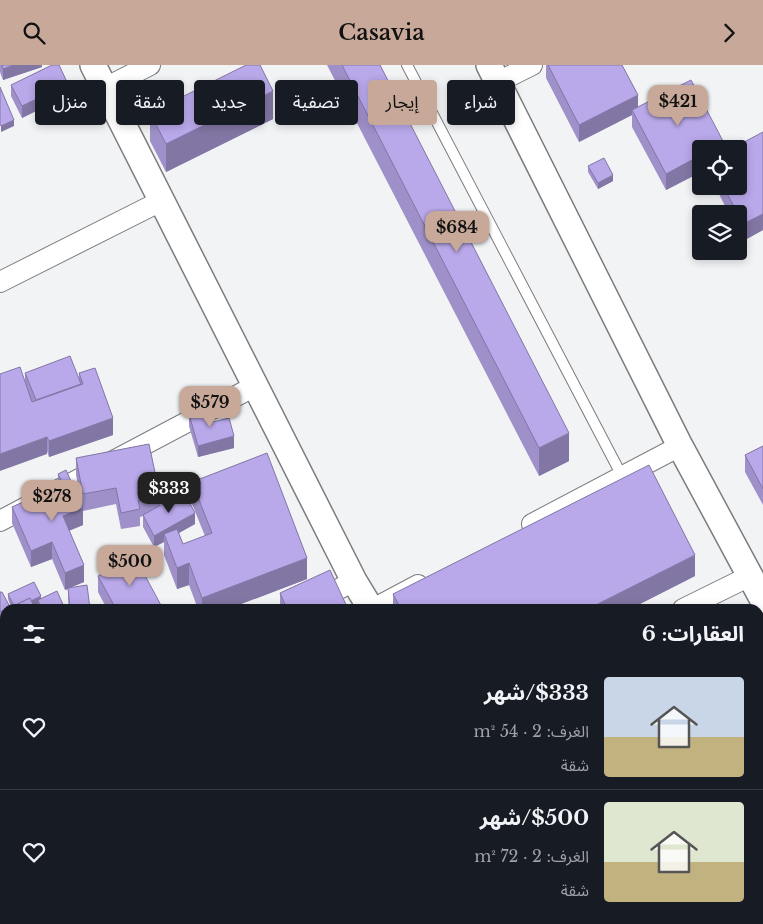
<!DOCTYPE html>
<html lang="ar">
<head>
<meta charset="utf-8">
<style>
	body { margin:0; font-family:"Libre Baskerville","Noto Sans Arabic",serif; background:#20242c; color:#f1f3f6; direction:rtl; height:100vh; display:flex; flex-direction:column; font-size:19px; white-space:nowrap }
	* { box-sizing:border-box; margin:0 }
	p { font-size:16px; color:#9ea1a6 }
	.icon { flex:none; width:28px; height:28px; fill:none; stroke:currentColor; stroke-width:2; stroke-linecap:round; stroke-linejoin:round }
	.map { position:relative; flex:1; overflow:hidden; direction:ltr }
	.drawer { position:absolute; left:0px; top:539px; width:764px; height:321px; display:flex; flex-direction:column; background:#171b24; border-radius:15px 15px 0 0; box-shadow:0 2px 8px #0003; direction:rtl }
	.drawer>* { flex:none }
	.top-card { position:absolute; left:15px; top:15px; width:500px; height:45px; direction:rtl; display:flex; gap:10px }
	.buttons { position:absolute; left:692px; top:75px; display:grid; gap:10px }
	.buttons a { display:grid; place-items:center; width:55px; height:55px; border-radius:5px; background:#171b24; box-shadow:0 2px 8px #0003; font-size:25px }
	.price { position:absolute; translate:-50% -42px; padding:0 11px; border-radius:10px; background:#c8a999; color:#111; font-size:16px; line-height:32px; filter:drop-shadow(0 1px 2px #0008) }
	.price::after { content:''; position:absolute; left:50%; top:30px; width:15px; height:11px; margin-left:-8px; background:inherit; clip-path:polygon(0 0,100% 0,50% 100%) }
	.price.selected { background:#222; color:#fff }
	ul { padding:0; list-style:none }
	li { display:flex; align-items:center; gap:15px; height:125px; padding:0 20px }
	li+li { border-top:1px solid #363941 }
	li span { display:grid; place-items:center; flex:none; width:140px; height:100px; border-radius:5px; color:#555 }
	li>.icon { margin-inline-start:auto }
	span .icon { width:60px; height:60px; fill:#fffc; stroke-width:1 }
	li b { font-size:21px }
	h2 { display:flex; justify-content:space-between; align-items:center; height:60px; padding:0 20px; font-size:21px }
	.chip { padding:0 18px; border-radius:5px; background:#171b24; box-shadow:0 2px 8px #0003; font-size:18px; line-height:45px }
	.chip.selected { background:#c8a999; color:#111 }
	header { display:flex; justify-content:space-between; align-items:center; height:65px; padding:0 20px; background:#c8a999; color:#111; font-size:22px; font-weight:600 }
	.map>svg:first-child { display:block }
	.lines { fill:none; stroke-linecap:round; stroke-linejoin:round }
	.service-casing { stroke:#7b7c7e; stroke-width:12 }
	.minor-casing { stroke:#7b7c7e; stroke-width:22 }
	.tertiary-casing { stroke:#7b7c7e; stroke-width:28 }
	.service { stroke:#fff; stroke-width:10 }
	.minor { stroke:#fff; stroke-width:20 }
	.tertiary { stroke:#fff; stroke-width:25 }
	.wall { fill:#9f90c9 }
	.shaded-wall { fill:#8276a4 }
	.building { fill:#b9a8ea; stroke:#8276a4 }
</style>
</head>
<body>
<header><svg class="icon" aria-label="forward" viewBox="0 0 24 24"><path d="M9 5l7 7-7 7"/></svg>Casavia<svg class="icon" aria-label="search" viewBox="0 0 24 24"><circle cx="10" cy="10" r="6"/><path d="M15 15l6 6"/></svg></header>
<div class="map">
<svg width="763" height="859" viewBox="0 0 763 859">
	<rect width="100%" height="100%" fill="#f2f3f5"/>
	<g class="lines">
		<defs>
			<g id="service">
				<polyline points="407,0 622,411"/>
				<polyline points="759,587 763,584"/>
				<polyline points="759,636 763,646"/>
			</g>
			<g id="minor">
				<polyline points="498,17 532,0"/>
				<polyline points="105,23 150,0"/>
				<polyline points="0,217 161,136"/>
				<polyline points="0,456 255,321"/>
				<polyline points="532,459 680,381"/>
				<polyline points="301,544 354,516"/>
				<polyline points="373,544 418,520"/>
				<polyline points="683,544 750,511"/>
				<polyline points="0,700 5,698"/>
				<polyline points="55,859 63,855"/>
			</g>
			<g id="tertiary">
				<polyline points="93,0 354,516 371,544"/>
				<polyline points="489,0 680,381 763,535"/>
				<polyline points="525,855 527,859"/>
			</g>
		</defs>
		<use href="#service" class="service-casing"/>
		<use href="#minor" class="minor-casing"/>
		<use href="#tertiary" class="tertiary-casing"/>
		<use href="#service" class="service"/>
		<use href="#minor" class="minor"/>
		<use href="#tertiary" class="tertiary"/>
	</g>
	<g class="wall">
		<polygon points="0,0 42,0 42,2 3,15 0,7"/>
		<polygon points="327,0 380,0 569,396 539,411"/>
		<polygon points="546,0 622,0 638,42 724,84 701,84 701,107 666,125 632,62 632,50 579,77 546,13"/>
		<polygon points="11,20 68,30 22,53 11,31"/>
		<polygon points="150,48 273,54 166,107 150,76"/>
		<polygon points="763,67 763,165 743,176 739,167 739,149 729,149 715,121 739,121"/>
		<polygon points="588,101 613,116 598,124 588,107"/>
		<polygon points="25,308 79,314 79,308 113,370 49,392 25,317"/>
		<polygon points="189,349 213,357 234,383 198,392 189,361"/>
		<polygon points="763,381 763,440 745,407 745,390"/>
		<polygon points="76,393 160,431 160,441 195,459 179,468 183,479 205,471 192,439 192,417 307,514 228,544 198,544 189,520 177,524 164,490 164,477 154,482 143,462 143,451 140,452 140,461 121,464 116,439 83,446 83,444 83,460 69,466 84,517 71,522 90,544 69,544 68,534 68,524 65,525 52,494 31,502 12,458 12,442 58,421 58,409 82,442 76,410"/>
		<polygon points="98,511 163,544 107,544 98,527"/>
		<polygon points="695,511 630,544 393,544 393,529"/>
		<polygon points="280,528 348,544 280,544"/>
		<polygon points="8,529 41,533 65,544 38,544 38,539 34,541 10,542 11,542 8,534"/>
		<polygon points="66,855 112,855 114,859 66,859"/>
		<polygon points="560,855 607,855 609,859 562,859"/>
	</g>
	<g class="shaded-wall">
		<polygon points="14,0 42,0 42,2 3,15 3,4"/>
		<polygon points="68,19 68,30 22,53 22,41"/>
		<polygon points="273,26 273,54 166,107 166,79"/>
		<polygon points="638,30 638,47 632,45 632,50 579,77 579,60"/>
		<polygon points="14,55 14,61 1,67 1,61"/>
		<polygon points="724,78 724,84 713,84"/>
		<polygon points="701,90 701,107 666,125 666,109"/>
		<polygon points="613,110 613,116 598,124 598,118"/>
		<polygon points="763,149 763,165 743,176 743,159"/>
		<polygon points="113,353 113,370 49,392 49,376"/>
		<polygon points="569,368 569,396 539,411 539,383"/>
		<polygon points="234,371 234,383 198,392 198,381"/>
		<polygon points="47,372 47,389 0,406 0,389"/>
		<polygon points="83,443 83,460 63,468 63,451"/>
		<polygon points="195,448 195,459 166,475 164,469 164,477 154,482 154,471"/>
		<polygon points="52,477 52,494 31,502 31,486"/>
		<polygon points="695,490 695,511 630,544 588,544"/>
		<polygon points="307,493 307,514 228,544 202,544 202,533"/>
		<polygon points="189,498 189,520 177,524 177,503"/>
		<polygon points="84,500 84,517 65,525 65,508"/>
		<polygon points="41,531 41,537 38,535 38,539 26,544 15,544"/>
		<polygon points="5,643 5,664 0,666 0,645"/>
	</g>
	<g class="building">
		<polygon points="2,0 14,0 3,4"/>
		<polygon points="52,0 59,0 68,19 22,41 11,20"/>
		<polygon points="246,0 260,0 273,26 166,79 150,48"/>
		<polygon points="342,0 380,0 569,368 539,383"/>
		<polygon points="548,0 622,0 638,30 579,60"/>
		<polygon points="691,15 724,78 713,84 701,84 701,90 666,109 632,45"/>
		<polygon points="0,22 14,55 1,61 0,59"/>
		<polygon points="763,67 763,149 743,159 739,151 739,149 738,149 723,121 739,121 739,84 731,84"/>
		<polygon points="604,93 613,110 598,118 588,101"/>
		<polygon points="70,291 81,319 36,335 25,308"/>
		<polygon points="20,302 32,337 83,319 79,308 95,303 113,353 49,376 47,372 0,389 0,309"/>
		<polygon points="209,344 213,357 229,353 234,371 198,381 189,349"/>
		<polygon points="149,379 160,431 138,435 140,444 121,448 116,423 83,429 76,393"/>
		<polygon points="763,381 763,424 745,390"/>
		<polygon points="267,388 307,493 202,533 189,498 177,503 164,469 177,464 183,479 212,468 192,417"/>
		<polygon points="649,400 695,490 588,544 401,544 393,529"/>
		<polygon points="66,405 83,443 63,451 84,500 65,508 52,477 31,486 12,442 63,419 58,409"/>
		<polygon points="184,427 195,448 154,471 143,450"/>
		<polygon points="135,492 163,544 116,544 98,511"/>
		<polygon points="330,505 348,544 287,544 280,528"/>
		<polygon points="34,517 41,531 31,536 30,533 14,541 8,529"/>
		<polygon points="87,520 90,544 70,544 68,523"/>
		<polygon points="57,526 65,544 42,544 38,535"/>
		<polygon points="0,527 2,527 10,542 5,544 5,545 0,547"/>
		<polygon points="30,533 35,544 7,544"/>
		<polygon points="5,545 5,643 0,645 0,547"/>
		<polygon points="74,855 112,855 114,859 76,859"/>
		<polygon points="570,855 607,855 609,859 572,859"/>
		<polygon points="718,855 736,855 738,859 708,859"/>
		<polygon points="690,856 691,859 683,859"/>
	</g>
</svg>
<div class="buttons">
<a><svg class="icon" aria-label="locate" viewBox="0 0 24 24"><circle cx="12" cy="12" r="6"/><path d="M12 2v4M12 18v4M2 12h4M18 12h4"/></svg></a>
<a><svg class="icon" aria-label="layers" viewBox="0 0 24 24"><path d="M12 4l9 5-9 5-9-5zM3 14l9 5 9-5"/></svg></a>
</div>
<b class="price" style="left:678px;top:62px">$421</b>
<b class="price" style="left:457px;top:188px">$684</b>
<b class="price" style="left:210px;top:363px">$579</b>
<b class="price selected" style="left:169px;top:449px">$333</b>
<b class="price" style="left:52px;top:457px">$278</b>
<b class="price" style="left:130px;top:522px">$500</b>
<div class="top-card">
<a class="chip">شراء</a>
<a class="chip selected">إيجار</a>
<a class="chip">تصفية</a>
<a class="chip">جديد</a>
<a class="chip">شقة</a>
<a class="chip">منزل</a>
</div>
<section class="drawer">
<h2>العقارات: 6<svg class="icon" aria-label="filters" viewBox="0 0 24 24"><path d="M4 7h16M4 17h16"/><circle cx="9" cy="7" r="2"/><circle cx="15" cy="17" r="2"/></svg></h2>
<ul>
<li><span style="background:linear-gradient(#c9d6e8 60%,#c2b280 0)"><svg class="icon" aria-label="home" viewBox="0 0 24 24"><path d="M3 11l9-7 9 7M6 9v11h12V9"/></svg></span><div><b>$333/شهر</b><p>الغرف: 2 · 54 m²</p><p>شقة</p></div><svg class="icon" aria-label="heart" viewBox="0 0 24 24"><path d="M12 20l-8-8c-3-5 5-10 8-4 3-6 11-1 8 4z"/></svg></li>
<li><span style="background:linear-gradient(#dfe7d0 60%,#c2b280 0)"><svg class="icon" aria-label="home" viewBox="0 0 24 24"><path d="M3 11l9-7 9 7M6 9v11h12V9"/></svg></span><div><b>$500/شهر</b><p>الغرف: 2 · 72 m²</p><p>شقة</p></div><svg class="icon" aria-label="heart" viewBox="0 0 24 24"><path d="M12 20l-8-8c-3-5 5-10 8-4 3-6 11-1 8 4z"/></svg></li>
</ul>
</section>
</div>
</body>
</html>
